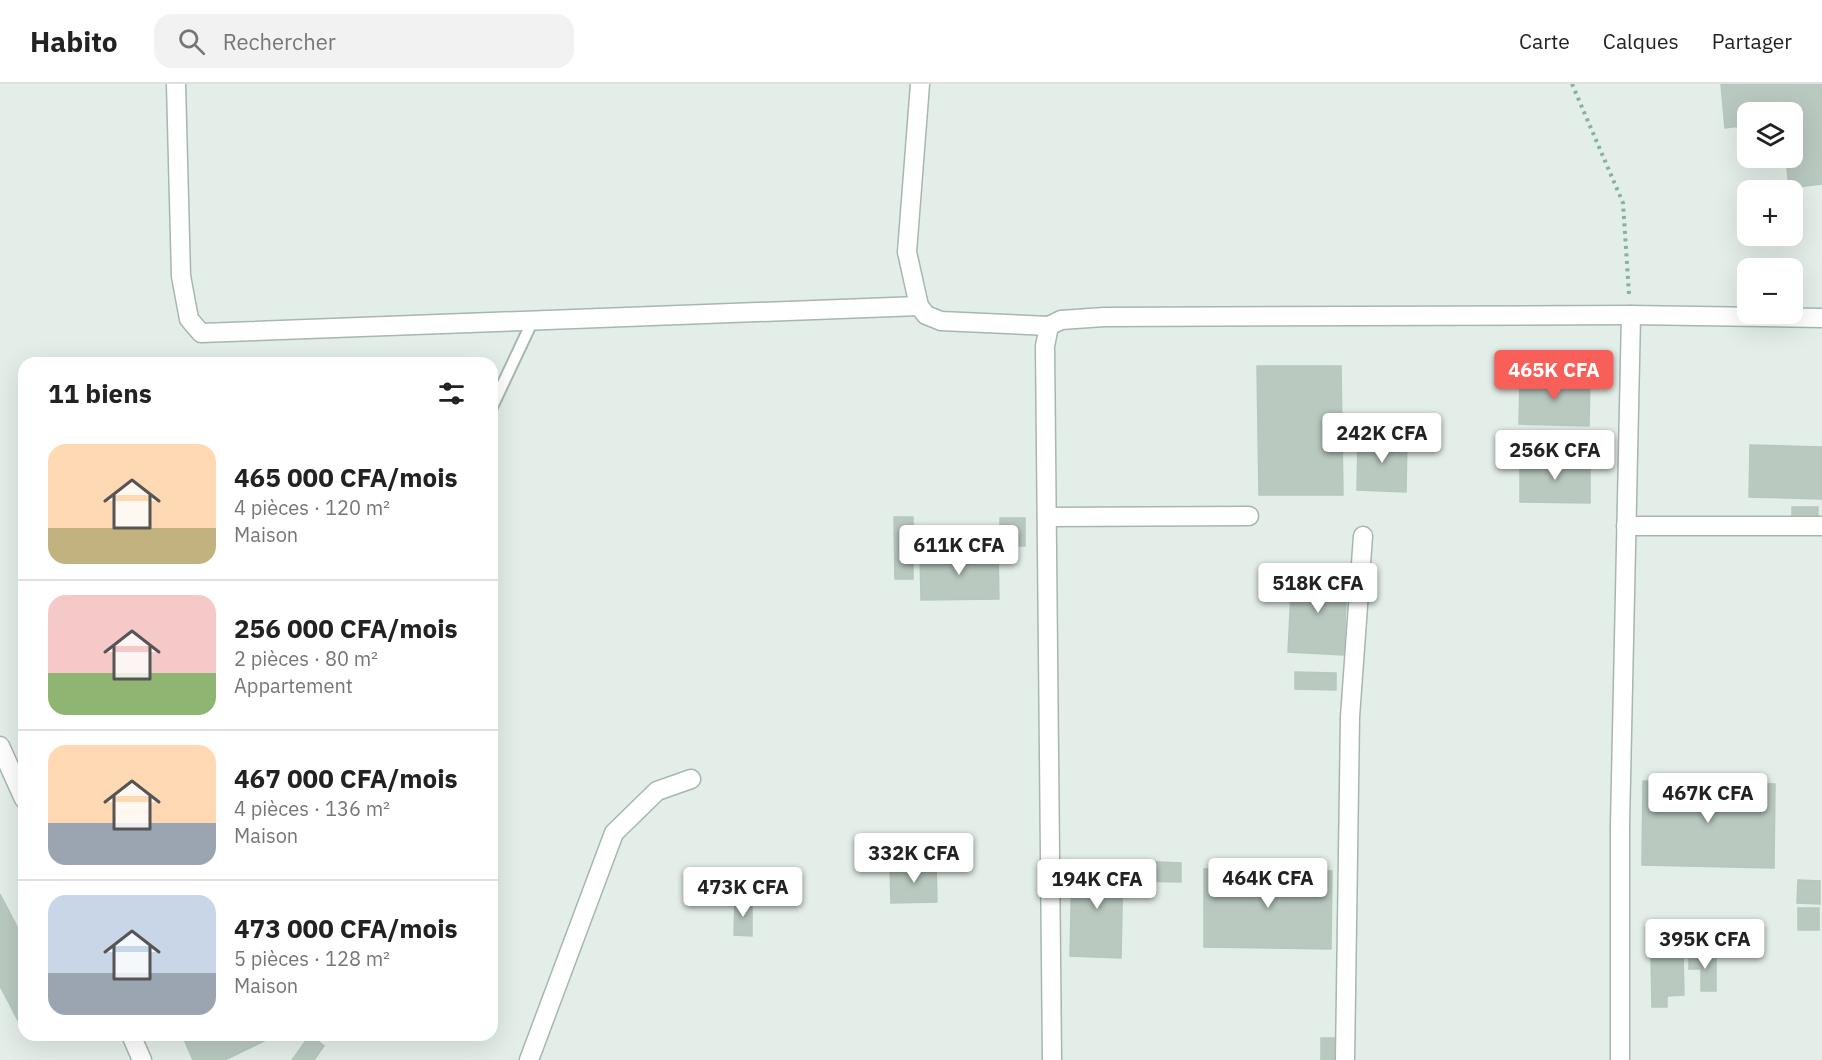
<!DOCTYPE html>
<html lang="fr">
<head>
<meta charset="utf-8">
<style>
	body { margin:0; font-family:"IBM Plex Sans",sans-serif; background:#f2f2f2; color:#222; height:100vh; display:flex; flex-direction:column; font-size:22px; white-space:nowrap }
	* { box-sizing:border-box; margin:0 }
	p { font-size:20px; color:#767676 }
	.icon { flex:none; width:33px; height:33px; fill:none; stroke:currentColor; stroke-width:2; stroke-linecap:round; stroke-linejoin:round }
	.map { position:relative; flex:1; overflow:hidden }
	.sheet { position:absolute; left:18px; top:273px; width:480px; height:684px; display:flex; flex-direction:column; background:#fff; border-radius:18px; box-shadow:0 6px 24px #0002 }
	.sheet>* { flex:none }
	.buttons { position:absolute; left:1737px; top:18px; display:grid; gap:12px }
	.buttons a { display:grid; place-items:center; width:66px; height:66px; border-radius:12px; background:#fff; box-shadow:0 6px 24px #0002; font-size:30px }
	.price { position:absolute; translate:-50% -51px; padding:0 14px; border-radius:6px; background:#fff; color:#222; font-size:20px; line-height:39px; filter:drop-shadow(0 2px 3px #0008) }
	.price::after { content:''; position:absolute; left:50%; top:36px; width:18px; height:14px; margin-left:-9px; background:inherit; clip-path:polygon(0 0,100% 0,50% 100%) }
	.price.selected { background:#f85f59; color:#fff }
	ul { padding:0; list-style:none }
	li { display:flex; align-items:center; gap:18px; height:150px; padding:0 30px }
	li+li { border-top:2px solid #e0e0e0 }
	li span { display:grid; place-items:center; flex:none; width:168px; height:120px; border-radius:18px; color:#555 }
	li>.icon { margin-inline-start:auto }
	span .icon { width:72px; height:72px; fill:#fffc; stroke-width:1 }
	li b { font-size:26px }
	h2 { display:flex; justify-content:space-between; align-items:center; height:72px; padding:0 30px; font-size:26px }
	header { display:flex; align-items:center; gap:36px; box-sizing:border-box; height:84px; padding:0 30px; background:#fff; border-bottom:2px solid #e0e0e0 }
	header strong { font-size:28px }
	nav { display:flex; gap:33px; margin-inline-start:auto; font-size:21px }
	.search { width:420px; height:54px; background:#f2f2f2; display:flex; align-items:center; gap:15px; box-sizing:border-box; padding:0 21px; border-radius:18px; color:#767676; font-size:22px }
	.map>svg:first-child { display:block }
	.building { fill:#b9c9c0; stroke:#b6c8bd; stroke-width:1.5 }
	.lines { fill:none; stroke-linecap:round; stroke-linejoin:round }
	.service-casing { stroke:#a6b7ae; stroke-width:14 }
	.minor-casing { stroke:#a6b7ae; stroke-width:21 }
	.tertiary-casing { stroke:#a6b7ae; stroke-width:21 }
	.path { stroke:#83b39a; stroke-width:4; stroke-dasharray:3 4.5; stroke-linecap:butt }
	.service { stroke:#fff; stroke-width:10 }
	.minor { stroke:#fff; stroke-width:18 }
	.tertiary { stroke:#fff; stroke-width:18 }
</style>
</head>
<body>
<header>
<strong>Habito</strong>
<div class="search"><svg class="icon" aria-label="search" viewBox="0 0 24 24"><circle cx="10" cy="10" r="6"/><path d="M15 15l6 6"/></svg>Rechercher</div>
<nav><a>Carte</a><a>Calques</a><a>Partager</a></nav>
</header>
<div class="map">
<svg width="1822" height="976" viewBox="0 0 1822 976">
	<rect width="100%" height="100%" fill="#e4eee8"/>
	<g class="building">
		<polygon points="1721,0 1822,0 1822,100 1789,104 1786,74 1792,74 1792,28 1748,28 1748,41 1725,44"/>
		<polygon points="1257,282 1341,282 1343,411 1259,411"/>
		<polygon points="1520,292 1590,294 1589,342 1519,340"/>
		<polygon points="1358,353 1407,355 1406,408 1357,406"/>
		<polygon points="1750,361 1822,363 1822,415 1749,413"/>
		<polygon points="1520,374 1590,375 1590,419 1520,418"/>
		<polygon points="1792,423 1818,423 1818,440 1792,439"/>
		<polygon points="894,433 913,433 913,495 895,495"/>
		<rect x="1000" y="434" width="25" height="28"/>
		<polygon points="920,468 998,468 999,515 921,516"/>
		<polygon points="1292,489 1347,492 1344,571 1288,568"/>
		<polygon points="1295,588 1336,589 1336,606 1295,605"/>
		<polygon points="1643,697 1775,700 1774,784 1642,781"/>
		<polygon points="1137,777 1181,779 1181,798 1136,797"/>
		<polygon points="1072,779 1123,780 1121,874 1070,872"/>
		<polygon points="936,780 937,818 891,819 890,781"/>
		<polygon points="1204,785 1332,787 1331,865 1204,863"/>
		<polygon points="1798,796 1820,797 1820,820 1797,819"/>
		<polygon points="0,810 24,856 24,948 0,902"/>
		<polygon points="735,816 752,816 752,852 734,851"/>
		<rect x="1798" y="824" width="21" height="22"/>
		<polygon points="1689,870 1716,871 1716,907 1701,907 1701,885 1689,885"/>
		<polygon points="1651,871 1683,871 1684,911 1667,912 1667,923 1652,923"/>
		<polygon points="182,951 261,951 264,957 225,976 193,976"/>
		<polygon points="310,951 324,962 314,976 292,976"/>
		<rect x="1321" y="954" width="17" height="22"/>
	</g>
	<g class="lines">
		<defs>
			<polyline id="service" points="492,323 533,236"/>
			<g id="minor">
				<polyline points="176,0 181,192 189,235 201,249 919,222"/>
				<polyline points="920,0 907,168 919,222 926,231 941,237 1049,242"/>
				<polyline points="1047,433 1249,432"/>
				<polyline points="1626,442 1822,442"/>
				<polyline points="529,976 614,749 657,707 691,695"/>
				<polyline points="1052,976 1045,262 1049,242 1061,236 1104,233 1631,231 1822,234"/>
				<polyline points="1345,976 1350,633 1363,452"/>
				<polyline points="1620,976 1620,741 1631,231"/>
			</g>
			<g id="tertiary">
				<polyline points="0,662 24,715"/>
				<polyline points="131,951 142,976"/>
			</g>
		</defs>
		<use href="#service" class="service-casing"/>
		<use href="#minor" class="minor-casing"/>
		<use href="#tertiary" class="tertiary-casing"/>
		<polyline class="path" points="1572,0 1623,119 1629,210"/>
		<use href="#service" class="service"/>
		<use href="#minor" class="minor"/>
		<use href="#tertiary" class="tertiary"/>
	</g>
</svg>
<div class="buttons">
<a><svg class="icon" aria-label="layers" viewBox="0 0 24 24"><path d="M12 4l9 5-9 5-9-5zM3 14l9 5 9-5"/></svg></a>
<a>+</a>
<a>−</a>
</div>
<b class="price selected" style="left:1554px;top:317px">465K CFA</b>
<b class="price" style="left:1382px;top:380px">242K CFA</b>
<b class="price" style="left:1555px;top:397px">256K CFA</b>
<b class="price" style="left:959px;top:492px">611K CFA</b>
<b class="price" style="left:1318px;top:530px">518K CFA</b>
<b class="price" style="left:1708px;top:740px">467K CFA</b>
<b class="price" style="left:914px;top:800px">332K CFA</b>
<b class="price" style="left:1268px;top:825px">464K CFA</b>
<b class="price" style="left:1097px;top:826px">194K CFA</b>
<b class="price" style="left:743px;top:834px">473K CFA</b>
<b class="price" style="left:1705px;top:886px">395K CFA</b>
<section class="sheet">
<h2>11 biens<svg class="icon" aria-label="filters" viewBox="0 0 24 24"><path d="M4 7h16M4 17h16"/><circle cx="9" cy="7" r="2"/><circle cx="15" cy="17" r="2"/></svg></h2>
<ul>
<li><span style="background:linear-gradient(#ffd9b3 70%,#c2b280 0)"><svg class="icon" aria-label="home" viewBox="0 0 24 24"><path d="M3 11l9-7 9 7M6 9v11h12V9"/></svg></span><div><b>465 000 CFA/mois</b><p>4 pièces · 120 m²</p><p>Maison</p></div></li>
<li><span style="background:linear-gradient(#f6c9c9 65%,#8fb573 0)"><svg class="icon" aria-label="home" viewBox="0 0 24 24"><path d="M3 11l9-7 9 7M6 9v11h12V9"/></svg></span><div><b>256 000 CFA/mois</b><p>2 pièces · 80 m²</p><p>Appartement</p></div></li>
<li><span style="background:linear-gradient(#ffd9b3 65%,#9aa5b1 0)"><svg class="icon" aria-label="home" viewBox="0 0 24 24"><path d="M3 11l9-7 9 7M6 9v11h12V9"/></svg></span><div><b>467 000 CFA/mois</b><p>4 pièces · 136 m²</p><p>Maison</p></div></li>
<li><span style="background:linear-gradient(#c9d6e8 65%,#9aa5b1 0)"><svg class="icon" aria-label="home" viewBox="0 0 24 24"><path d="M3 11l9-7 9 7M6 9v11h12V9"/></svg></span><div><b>473 000 CFA/mois</b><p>5 pièces · 128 m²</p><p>Maison</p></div></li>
</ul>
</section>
</div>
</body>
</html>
